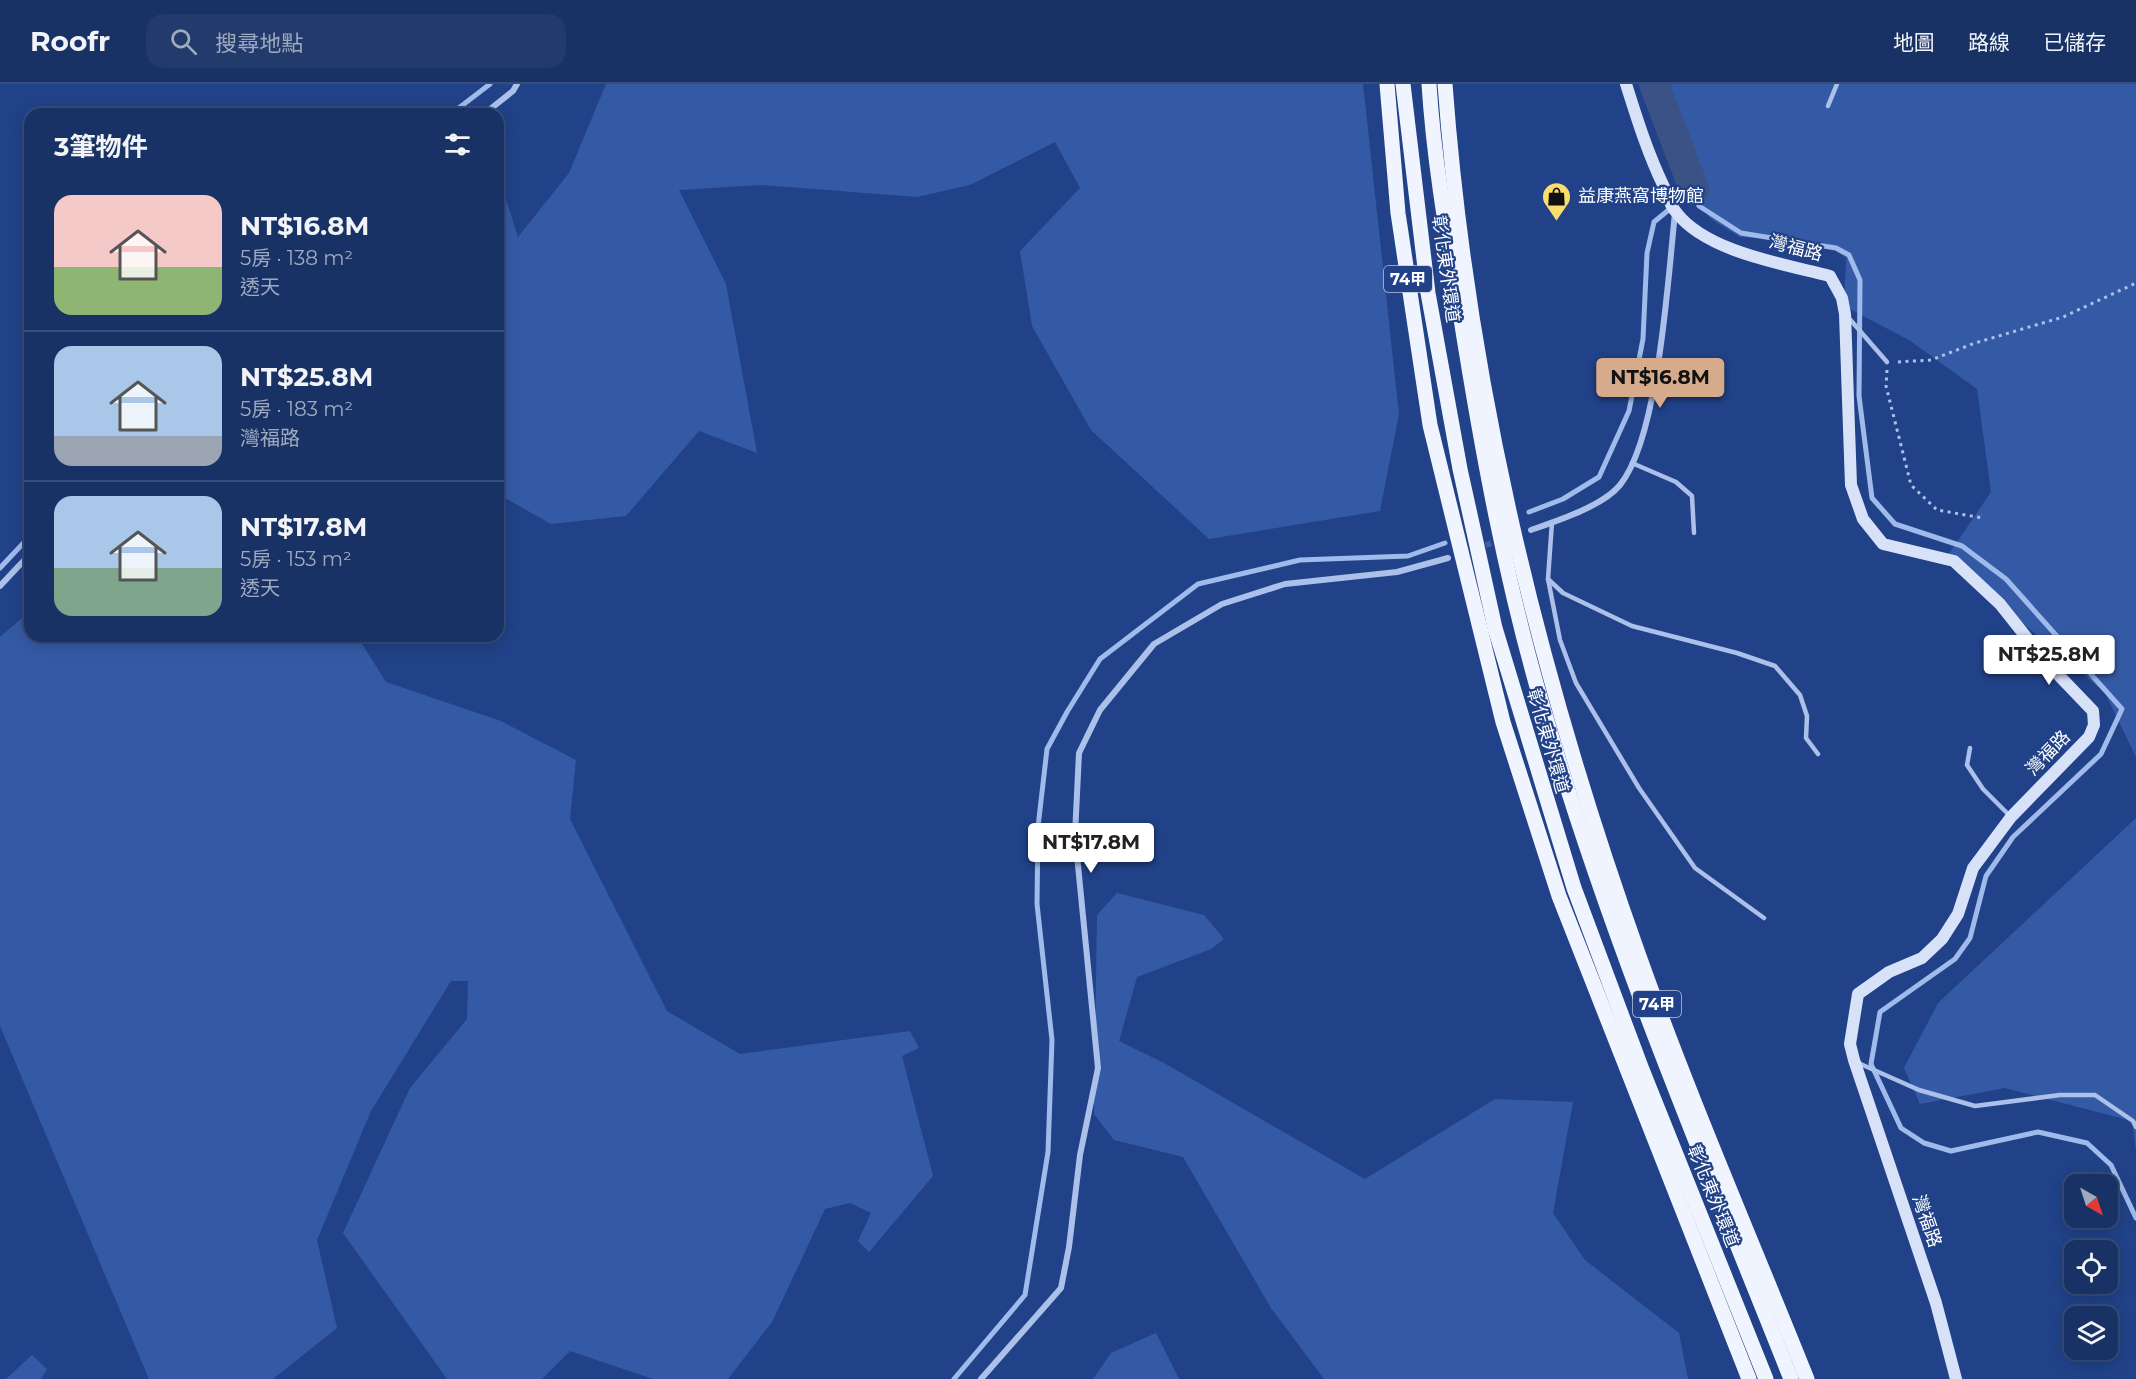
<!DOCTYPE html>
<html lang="zh-TW">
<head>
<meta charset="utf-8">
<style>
	body { margin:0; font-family:Montserrat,"Noto Sans TC",sans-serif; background:#223a6c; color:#f1f3f6; height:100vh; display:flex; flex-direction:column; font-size:22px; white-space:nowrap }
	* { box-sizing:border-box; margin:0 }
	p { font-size:20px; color:#9faabf }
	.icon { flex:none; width:33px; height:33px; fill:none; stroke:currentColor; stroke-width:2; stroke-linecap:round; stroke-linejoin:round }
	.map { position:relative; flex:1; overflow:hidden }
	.details { position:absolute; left:24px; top:24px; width:480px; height:534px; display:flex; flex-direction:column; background:#193266; border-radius:18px; box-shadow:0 3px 15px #0003,0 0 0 2px #374d7a }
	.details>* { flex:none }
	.needle { width:39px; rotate:141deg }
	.fabs { position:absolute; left:2064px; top:1090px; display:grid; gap:12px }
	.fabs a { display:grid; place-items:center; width:54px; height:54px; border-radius:12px; background:#193266; box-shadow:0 3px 15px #0003,0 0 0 2px #374d7a; font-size:30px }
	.price { position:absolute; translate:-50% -51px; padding:0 14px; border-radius:6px; background:#fff; color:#222; font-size:20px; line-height:39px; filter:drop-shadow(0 2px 3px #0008) }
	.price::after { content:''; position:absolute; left:50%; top:36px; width:18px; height:14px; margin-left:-9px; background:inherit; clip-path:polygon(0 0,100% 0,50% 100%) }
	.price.selected { background:#d6ab8b; color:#111 }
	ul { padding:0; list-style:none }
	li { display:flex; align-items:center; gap:18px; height:150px; padding:0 30px }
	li+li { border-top:2px solid #374d7a }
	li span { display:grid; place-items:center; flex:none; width:168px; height:120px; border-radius:18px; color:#555 }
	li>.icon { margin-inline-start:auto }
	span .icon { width:72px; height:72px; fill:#fffc; stroke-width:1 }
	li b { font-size:26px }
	h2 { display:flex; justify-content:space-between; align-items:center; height:72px; padding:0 30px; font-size:26px }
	header { display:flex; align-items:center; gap:36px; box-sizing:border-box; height:84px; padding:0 30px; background:#193266; border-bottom:2px solid #374d7a }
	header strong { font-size:28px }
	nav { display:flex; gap:33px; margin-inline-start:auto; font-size:21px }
	.search { width:420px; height:54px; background:#223a6c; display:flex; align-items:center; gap:15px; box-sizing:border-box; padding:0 21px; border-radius:18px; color:#9faabf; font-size:22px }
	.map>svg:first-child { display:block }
	.green { fill:#355aa5 }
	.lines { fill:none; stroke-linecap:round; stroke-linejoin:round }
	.stream { stroke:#a0baeb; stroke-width:5 }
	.river { stroke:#3a5285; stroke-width:30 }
	.street-tunnel { stroke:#425e9a; stroke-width:6; stroke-dasharray:6 3; stroke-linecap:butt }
	.path { stroke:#acc1ea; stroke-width:3; stroke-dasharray:3 4.5; stroke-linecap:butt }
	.lane { stroke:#acc1ea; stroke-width:4.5 }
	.street { stroke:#acc1ea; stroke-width:6 }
	.secondary { stroke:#d7e2f8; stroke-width:12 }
	.primary { stroke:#f0f4fe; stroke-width:15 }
	.labels { text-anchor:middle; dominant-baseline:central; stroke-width:4.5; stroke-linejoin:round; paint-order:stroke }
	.shield { fill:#214288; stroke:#bcc6db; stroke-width:1.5 }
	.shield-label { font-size:16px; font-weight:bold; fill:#fff }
	.poi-label { font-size:18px; fill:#fff; stroke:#214288; text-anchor:start }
	.street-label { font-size:18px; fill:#fff; stroke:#214288 }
</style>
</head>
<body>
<header>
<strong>Roofr</strong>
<div class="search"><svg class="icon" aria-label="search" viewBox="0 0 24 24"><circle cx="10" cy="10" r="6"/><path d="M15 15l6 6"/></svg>搜尋地點</div>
<nav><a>地圖</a><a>路線</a><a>已儲存</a></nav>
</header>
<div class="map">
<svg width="2136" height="1295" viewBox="0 0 2136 1295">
	<rect width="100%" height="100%" fill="#214288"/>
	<g class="green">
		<polygon points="606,0 1363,0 1399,330 1380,427 1209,455 1091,346 1032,242 1020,167 1080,104 1055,58 970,101 917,113 761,101 679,106 726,200 757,369 699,347 626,432 551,440 498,410 498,90 518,153 569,89"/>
		<polygon points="1642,0 2136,0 2136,673 2105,609 1946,474 1991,408 1977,305 1909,256 1844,222 1846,174 1822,158 1740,153 1711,135 1685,105"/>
		<polygon points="30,527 30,552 357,552 386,598 501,637 576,676 570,735 667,927 740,970 910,947 919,964 902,972 933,1092 869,1168 858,1157 871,1129 850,1119 825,1125 772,1238 728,1295 653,1295 570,1267 542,1295 447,1295 343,1149 410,1004 467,935 468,897 451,897 371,1027 317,1156 337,1244 273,1295 149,1295 0,942 0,553"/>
		<polygon points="2136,734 2136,1067 2132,1037 2005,1004 1920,1020 1904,984 1938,919"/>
		<polygon points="1117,809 1204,831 1224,855 1211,865 1137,893 1119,957 1164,979 1365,1095 1495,1015 1573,1018 1553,1129 1585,1176 1679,1249 1688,1295 1324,1295 1271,1224 1183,1073 1114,1056 1094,1030 1097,831"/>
		<polygon points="1156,1249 1179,1295 1093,1295 1111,1269"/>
		<polygon points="32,1271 47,1285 41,1295 6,1295"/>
	</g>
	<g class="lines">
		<g class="stream">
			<polyline points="451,30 490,0"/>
			<polyline points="1529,428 1563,415 1599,393 1629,327 1643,255 1647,169 1654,138 1694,105 1699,122 1741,149 1836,164 1849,171 1860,196 1859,312 1872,414 1895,440 1962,462 2006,495 2122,625 2101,670 2013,753 1986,792 1970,854 1955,875 1880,928 1871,980 1901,1044 1924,1059 1951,1067 2038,1048 2087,1059 2111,1081 2136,1134"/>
			<polyline points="0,484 30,452"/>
			<polyline points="954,1295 1025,1211 1048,1068 1052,956 1037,820 1038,743 1047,665 1067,628 1100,575 1198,500 1300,476 1408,472 1445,459"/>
		</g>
		<polyline class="river" points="1654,0 1694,105"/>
		<polyline class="street-tunnel" points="1477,464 1501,456"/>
		<g class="path">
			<polyline points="1898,278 1931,276 1975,259 2063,233 2136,199"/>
			<polyline points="1887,286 1886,302 1911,401 1937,426 1983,434"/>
		</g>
		<g class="lane">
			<polyline points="1828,22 1837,0"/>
			<polyline points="1847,232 1887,278"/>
			<polyline points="1658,277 1722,300"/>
			<polyline points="1632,379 1676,398 1692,412 1694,449"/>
			<polyline points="1552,438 1548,495 1563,509 1632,542 1737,569 1775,582 1800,611 1807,632 1806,654 1818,670"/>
			<polyline points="1548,495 1560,556 1576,599 1639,704 1695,784 1764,834"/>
			<polyline points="1970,664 1967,681 1983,705 2011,733"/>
			<polyline points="1856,978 1919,1006 1975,1022 2060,1011 2095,1011 2133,1037 2136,1043"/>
		</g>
		<g class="street">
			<polyline points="484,30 513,7 517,0"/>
			<path d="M1531 446C1557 437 1603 422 1620 401 1659 353 1668 193 1675 129"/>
			<polyline points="0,502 30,470"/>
			<polyline points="981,1295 1061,1204 1069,1163 1080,1071 1098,984 1075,751 1079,669 1100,626 1154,560 1222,520 1285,500 1397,488 1448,474"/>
		</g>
		<path class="secondary" d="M1626 0C1637 35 1648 70 1664 103 1667 111 1670 122 1676 128 1706 168 1784 180 1830 192L1842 214 1845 230 1851 401 1863 435 1883 460 1954 477 2000 520 2046 578 2093 627 2094 641 2089 653 2011 733 1973 784 1958 830 1942 855 1922 874 1889 888 1858 910 1850 960 1854 976 1936 1219 1956 1295"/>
		<g class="primary">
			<polyline points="1387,0 1398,129 1430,341 1503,638 1559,812 1749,1295"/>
			<polyline points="1403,0 1428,209 1460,385 1495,544 1574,804 1641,983 1766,1295"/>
			<path d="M1429 0C1434 79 1448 157 1461 235 1482 367 1506 499 1544 627 1610 855 1703 1074 1791 1295"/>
			<path d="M1445 0C1467 299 1538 590 1639 872 1690 1015 1751 1155 1807 1295"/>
		</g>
	</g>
	<defs>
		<symbol id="shop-pin" viewBox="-11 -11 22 30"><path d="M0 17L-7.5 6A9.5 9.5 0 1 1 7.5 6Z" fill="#f7de6d" stroke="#214288"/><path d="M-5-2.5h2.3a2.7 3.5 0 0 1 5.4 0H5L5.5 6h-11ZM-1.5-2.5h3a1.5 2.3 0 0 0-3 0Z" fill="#111"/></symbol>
	</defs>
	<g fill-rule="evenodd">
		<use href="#shop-pin" x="1540" y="96" width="33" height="45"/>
	</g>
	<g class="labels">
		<g class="shield">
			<rect x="1384" y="182" width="48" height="26" rx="4.5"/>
			<rect x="1633" y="907" width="48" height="26" rx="4.5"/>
		</g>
		<g class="shield-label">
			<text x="1408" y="195">74甲</text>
			<text x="1657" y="920">74甲</text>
		</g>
		<g class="poi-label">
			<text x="1578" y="112">益康燕窩博物館</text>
		</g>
		<g class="street-label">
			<text transform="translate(1796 164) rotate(15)">灣福路</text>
			<text transform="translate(1446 185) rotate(82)">彰化東外環道</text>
			<text transform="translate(1548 657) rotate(74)">彰化東外環道</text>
			<text transform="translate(2048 669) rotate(-46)">灣福路</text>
			<text transform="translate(1713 1112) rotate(68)">彰化東外環道</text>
			<text transform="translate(1927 1137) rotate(71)">灣福路</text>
		</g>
	</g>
</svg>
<div class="fabs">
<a><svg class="needle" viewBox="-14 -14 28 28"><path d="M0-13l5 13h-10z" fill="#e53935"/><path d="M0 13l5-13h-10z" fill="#9faabf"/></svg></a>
<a><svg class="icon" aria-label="locate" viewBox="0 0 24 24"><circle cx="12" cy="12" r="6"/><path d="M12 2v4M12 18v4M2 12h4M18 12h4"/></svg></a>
<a><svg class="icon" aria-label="layers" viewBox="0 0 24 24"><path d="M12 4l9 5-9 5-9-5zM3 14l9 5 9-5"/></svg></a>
</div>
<b class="price selected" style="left:1660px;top:325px">NT$16.8M</b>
<b class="price" style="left:2049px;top:602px">NT$25.8M</b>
<b class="price" style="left:1091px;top:790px">NT$17.8M</b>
<section class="details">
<h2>3筆物件<svg class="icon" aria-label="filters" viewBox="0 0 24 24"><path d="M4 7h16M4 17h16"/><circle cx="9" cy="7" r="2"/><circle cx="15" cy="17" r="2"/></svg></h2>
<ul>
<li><span style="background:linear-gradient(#f6c9c9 60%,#8fb573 0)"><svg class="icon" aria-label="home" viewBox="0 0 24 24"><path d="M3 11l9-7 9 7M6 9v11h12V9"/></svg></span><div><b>NT$16.8M</b><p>5房 · 138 m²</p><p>透天</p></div></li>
<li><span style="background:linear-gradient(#a9c7e8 75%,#9aa5b1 0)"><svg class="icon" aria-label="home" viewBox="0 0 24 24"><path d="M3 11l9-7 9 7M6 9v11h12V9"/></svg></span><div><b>NT$25.8M</b><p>5房 · 183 m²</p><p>灣福路</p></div></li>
<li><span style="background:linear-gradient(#a9c7e8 60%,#7fa58c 0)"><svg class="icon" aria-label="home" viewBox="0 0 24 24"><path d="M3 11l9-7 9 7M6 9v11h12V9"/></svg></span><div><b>NT$17.8M</b><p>5房 · 153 m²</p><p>透天</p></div></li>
</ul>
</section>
</div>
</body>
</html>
